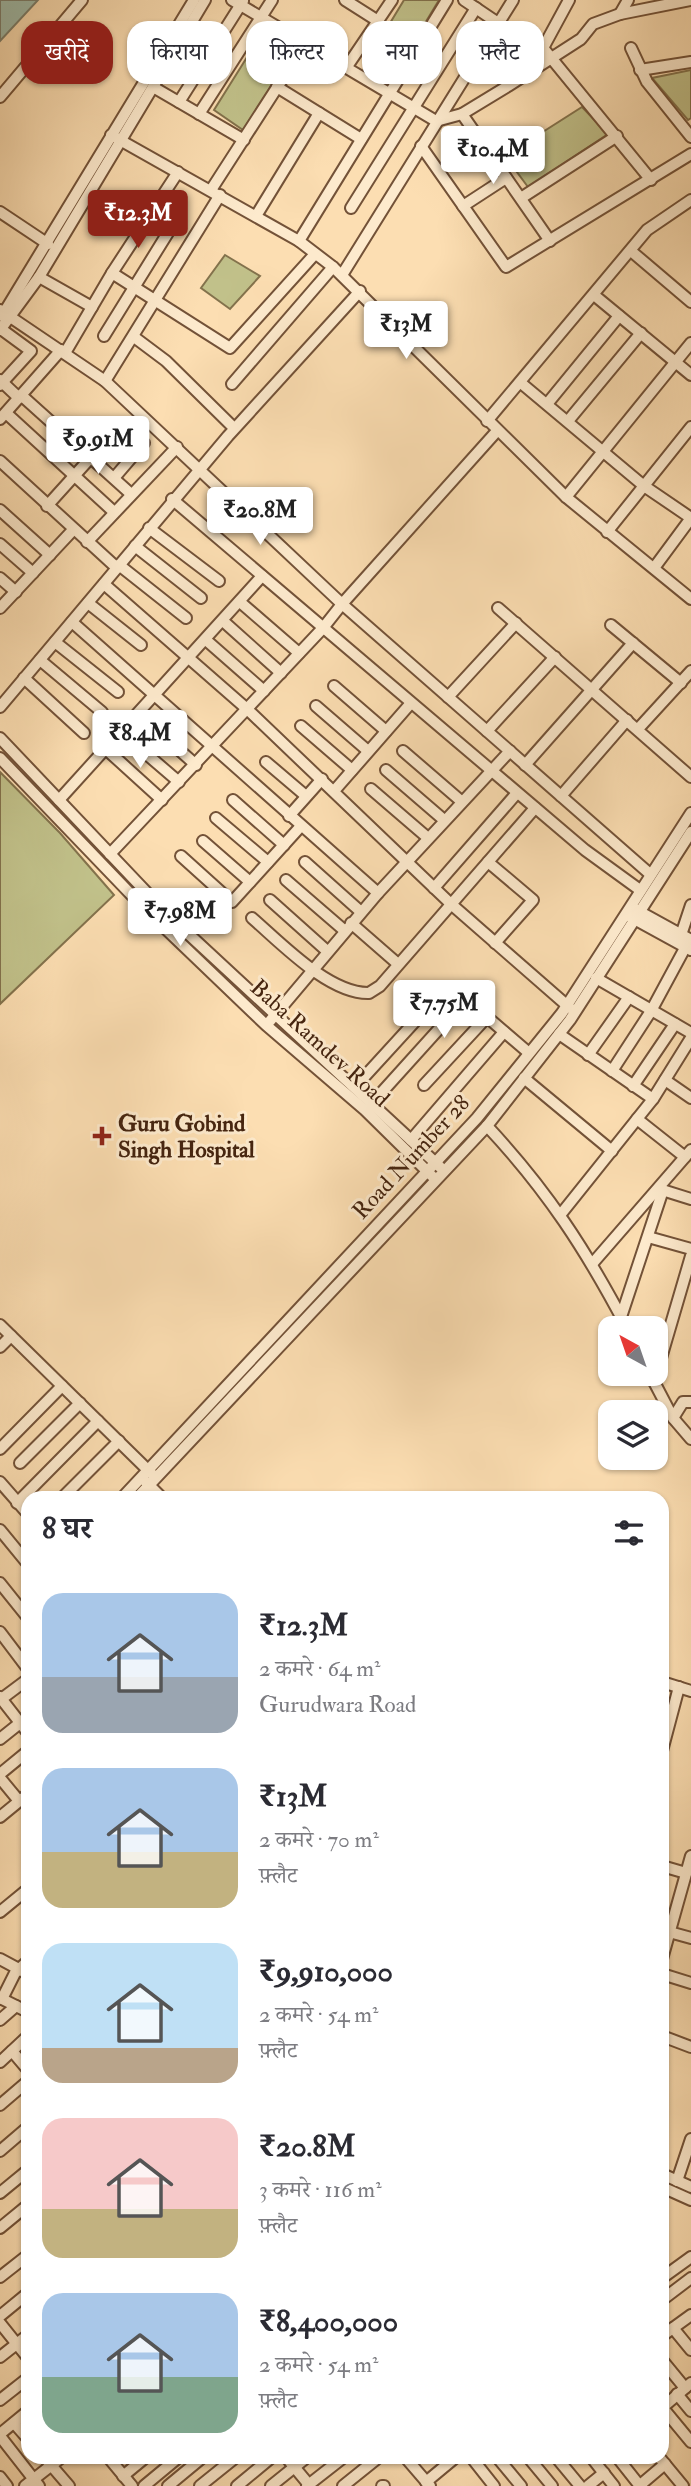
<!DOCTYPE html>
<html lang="hi">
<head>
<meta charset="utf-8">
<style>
	body { margin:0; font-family:"IM FELL Double Pica","Noto Serif Devanagari",serif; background:#f2f2f3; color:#2b2b33; height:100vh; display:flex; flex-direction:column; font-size:26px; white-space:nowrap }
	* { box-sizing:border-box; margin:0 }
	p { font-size:23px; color:#7c7c81 }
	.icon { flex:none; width:38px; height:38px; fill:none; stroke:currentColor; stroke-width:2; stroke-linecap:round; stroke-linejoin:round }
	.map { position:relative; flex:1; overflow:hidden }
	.sheet { position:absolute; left:21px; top:1491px; width:648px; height:973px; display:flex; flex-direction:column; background:#fff; border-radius:21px; box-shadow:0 2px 5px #0004 }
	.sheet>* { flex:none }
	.top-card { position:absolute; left:21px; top:21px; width:649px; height:63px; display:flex; gap:14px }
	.needle { width:46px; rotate:320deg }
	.controls { position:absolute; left:598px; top:1316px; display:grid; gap:14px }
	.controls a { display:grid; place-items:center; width:70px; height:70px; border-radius:14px; background:#fff; box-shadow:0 2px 5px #0004; font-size:35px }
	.price { position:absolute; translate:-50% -60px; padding:0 16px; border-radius:7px; background:#fff; color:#222; font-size:23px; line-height:46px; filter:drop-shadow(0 2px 4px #0008) }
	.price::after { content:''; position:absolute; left:50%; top:42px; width:21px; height:16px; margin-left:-10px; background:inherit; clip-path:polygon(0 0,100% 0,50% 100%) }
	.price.on { background:#8f2418; color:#fff }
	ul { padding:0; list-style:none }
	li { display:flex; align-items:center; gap:21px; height:175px; padding:0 21px }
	li span { display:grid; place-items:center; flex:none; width:196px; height:140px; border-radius:21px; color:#555 }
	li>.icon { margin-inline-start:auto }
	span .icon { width:84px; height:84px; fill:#fffc; stroke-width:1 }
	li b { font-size:30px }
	h2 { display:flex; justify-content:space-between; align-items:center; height:84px; padding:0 21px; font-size:30px }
	.chip { padding:0 24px; border-radius:21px; background:#fff; box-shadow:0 2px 5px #0004; font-size:24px; line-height:63px }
	.chip.on { background:#8f2418; color:#fff }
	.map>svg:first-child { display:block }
	.green { fill:#c1c18a; stroke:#83724c; stroke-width:2 }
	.water { fill:#9fbcab; stroke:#7b7f6d; stroke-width:2 }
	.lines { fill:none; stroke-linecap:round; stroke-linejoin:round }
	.minor-casing { stroke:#735238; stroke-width:14 }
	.minor { stroke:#fdeacd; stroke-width:10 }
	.poi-dot { fill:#8f2418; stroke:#fdeacd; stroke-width:2.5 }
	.labels { text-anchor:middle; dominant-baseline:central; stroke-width:6; stroke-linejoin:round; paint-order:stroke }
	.street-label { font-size:23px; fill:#45240f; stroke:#fdeacd }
	.poi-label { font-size:23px; font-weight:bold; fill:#45240f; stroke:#fdeacd; text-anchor:start }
</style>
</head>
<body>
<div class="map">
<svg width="691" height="2486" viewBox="0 0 691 2486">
	<rect width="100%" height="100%" fill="#fcdeb2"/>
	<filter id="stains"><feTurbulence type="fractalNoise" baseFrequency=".00286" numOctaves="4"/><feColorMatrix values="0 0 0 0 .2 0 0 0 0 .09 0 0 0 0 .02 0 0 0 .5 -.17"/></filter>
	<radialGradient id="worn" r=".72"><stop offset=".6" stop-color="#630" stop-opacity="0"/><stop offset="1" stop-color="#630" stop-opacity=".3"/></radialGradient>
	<g class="green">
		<polygon points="404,0 439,0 404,58 378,43"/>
		<polygon points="264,30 297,46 243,130 214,110"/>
		<polygon points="691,70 691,118 688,120 652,78"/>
		<polygon points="582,107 608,134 528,187 505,156"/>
		<polygon points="225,255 260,276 230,309 201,288"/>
		<polygon points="0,772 60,833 114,895 0,1004"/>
	</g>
	<polygon class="water" points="0,0 38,0 0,41"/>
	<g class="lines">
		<defs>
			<g id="minor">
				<polyline points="232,0 436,121 462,114 508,86 581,39 593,24 620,14 690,0"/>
				<polyline points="345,0 378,21"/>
				<polyline points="464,0 498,23"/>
				<polyline points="569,0 543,48 651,180"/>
				<polyline points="620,14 628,0"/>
				<polyline points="631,48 647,82 691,137"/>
				<polyline points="346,68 392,0"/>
				<polyline points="640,70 691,62"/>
				<polyline points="153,87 244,140"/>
				<polyline points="277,87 361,139"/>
				<polyline points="0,97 82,0"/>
				<polyline points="179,102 243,1"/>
				<polyline points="199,114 272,0"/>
				<polyline points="462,114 550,241"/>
				<polyline points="111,135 299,241 333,267 566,497 691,599"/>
				<polyline points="421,146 506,267 691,154"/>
				<polyline points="211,190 305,44"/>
				<polyline points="521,198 617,136"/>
				<polyline points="463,206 506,178"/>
				<polyline points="351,208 476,8"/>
				<polyline points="0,212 48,244"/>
				<polyline points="256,216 319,113"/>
				<polyline points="299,241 447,0"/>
				<polyline points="631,251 691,302"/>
				<polyline points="112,273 178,172"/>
				<polyline points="342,275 513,0"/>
				<polyline points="39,277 92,307"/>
				<polyline points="594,295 691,375"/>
				<polyline points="0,310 105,381 342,604 497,431"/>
				<polyline points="2,316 194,0"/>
				<polyline points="0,330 39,277 205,0"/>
				<polyline points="104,336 169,231"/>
				<polyline points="134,337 166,361 234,428"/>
				<polyline points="65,353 112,273 230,348 315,254"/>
				<polyline points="0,380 19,398"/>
				<polyline points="105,381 220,195"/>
				<polyline points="521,383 644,486 691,518"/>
				<polyline points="232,384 333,267"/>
				<polyline points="0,385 31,351 1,329"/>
				<polyline points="21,395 131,494"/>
				<polyline points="547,404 619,316"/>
				<polyline points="6,413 114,512"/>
				<polyline points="0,419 61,350"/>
				<polyline points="487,421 647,230 691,200"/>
				<polyline points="568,421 641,333"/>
				<polyline points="0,461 117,568 228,436 360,291"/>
				<polyline points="114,478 144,443"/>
				<polyline points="566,497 691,343"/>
				<polyline points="172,499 585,850 640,890"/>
				<polyline points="47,506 122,423"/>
				<polyline points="0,510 50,555"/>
				<polyline points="149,528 219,581"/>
				<polyline points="607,532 691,427"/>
				<polyline points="87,542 177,447"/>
				<polyline points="0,544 33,573"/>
				<polyline points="135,546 201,598"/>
				<polyline points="119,565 186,618"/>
				<polyline points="654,568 691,518"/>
				<polyline points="0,578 16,592"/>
				<polyline points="104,584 247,709 451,904 570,1008"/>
				<polyline points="240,602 299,653"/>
				<polyline points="88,603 141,645"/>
				<polyline points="0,608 73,530"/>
				<polyline points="498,608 691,777"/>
				<polyline points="223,621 281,673"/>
				<polyline points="72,622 378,893"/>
				<polyline points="611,625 681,683"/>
				<polyline points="206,640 264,691"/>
				<polyline points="55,642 118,692"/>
				<polyline points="40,660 102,712"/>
				<polyline points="24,678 84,733"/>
				<polyline points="334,686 386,731"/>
				<polyline points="448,697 516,623"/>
				<polyline points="316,706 368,751"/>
				<polyline points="0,707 117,568"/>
				<polyline points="139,714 196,765"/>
				<polyline points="301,726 352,770"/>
				<polyline points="638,729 691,671"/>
				<polyline points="487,731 555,657"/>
				<polyline points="122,733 179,782"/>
				<polyline points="0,738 169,916 440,1167"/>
				<polyline points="107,750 162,800"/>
				<polyline points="403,751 461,801"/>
				<polyline points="0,758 145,909 266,1025 365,1110 432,1176"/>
				<polyline points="266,762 306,796"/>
				<polyline points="525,765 633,643"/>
				<polyline points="386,770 444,820"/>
				<polyline points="371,789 428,838"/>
				<polyline points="334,791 411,703"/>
				<polyline points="561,796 627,720"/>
				<polyline points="59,800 262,576"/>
				<polyline points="233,800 284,845"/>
				<polyline points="289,816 322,779"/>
				<polyline points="216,818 268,862"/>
				<polyline points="203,841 250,882"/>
				<polyline points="110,854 323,628 342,604 650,874"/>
				<polyline points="181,856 232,902 301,826"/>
				<polyline points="305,862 361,912"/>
				<polyline points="488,862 533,900 495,943"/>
				<polyline points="286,880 345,931"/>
				<polyline points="434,888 517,793"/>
				<polyline points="270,900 327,951"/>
				<polyline points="635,909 691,940"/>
				<polyline points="629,916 691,950"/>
				<path d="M252 918C281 943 329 994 369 993L380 986 535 808"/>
				<polyline points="351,923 398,964"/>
				<polyline points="681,935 691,905"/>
				<polyline points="596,978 691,1033"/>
				<polyline points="270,1021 378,893 510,751"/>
				<polyline points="559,1034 653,1099"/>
				<polyline points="588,1055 629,997"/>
				<polyline points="612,1071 651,1011 685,948"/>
				<polyline points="524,1078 612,1151"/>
				<polyline points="665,1080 691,1098"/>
				<polyline points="424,1085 487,1017"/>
				<polyline points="633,1086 675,1024"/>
				<polyline points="355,1087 430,1005"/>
				<polyline points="373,1102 466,999 529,1053"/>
				<polyline points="637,1119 685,1157"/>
				<path d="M487 1126C547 1190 586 1250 627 1328"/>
				<polyline points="411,1140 504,1032"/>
				<polyline points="659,1189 691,1199"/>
				<polyline points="561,1214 653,1099 691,1038"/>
				<polyline points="648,1237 691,1249"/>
				<polyline points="592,1264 691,1150"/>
				<polyline points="621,1317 663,1190"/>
				<polyline points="0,1325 153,1475"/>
				<polyline points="0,1347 11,1336"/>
				<polyline points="651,1376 673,1418 691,1439"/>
				<polyline points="654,1382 691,1256"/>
				<polyline points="673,1418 683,1402 691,1402"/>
				<polyline points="0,1449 62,1386"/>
				<polyline points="20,1463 80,1403"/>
				<polyline points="144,1480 162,1498"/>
				<polyline points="0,1482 28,1514"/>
				<polyline points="62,1498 119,1441"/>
				<polyline points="122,1498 477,1118 562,1013 691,813"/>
				<polyline points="137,1498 487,1126 570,1020 691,832"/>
				<polyline points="17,1503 98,1421"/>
				<polyline points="0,1530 28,1564"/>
				<polyline points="0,1583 28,1618"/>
				<polyline points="0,1632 28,1669"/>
				<polyline points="662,1682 691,1691"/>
				<polyline points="0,1697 28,1733"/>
				<polyline points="0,1700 28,1679"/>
				<polyline points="0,1739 20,1723"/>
				<polyline points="662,1751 679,1687"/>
				<polyline points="0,1774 28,1751"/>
				<polyline points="0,1778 19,1801"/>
				<polyline points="0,1817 28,1794"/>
				<polyline points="662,1866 686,1873"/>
				<polyline points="0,1912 28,1889"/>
				<polyline points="662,1930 691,1938"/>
				<polyline points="0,1959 28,1974"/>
				<polyline points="662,1959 691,1856"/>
				<polyline points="662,1974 691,1983"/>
				<polyline points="0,1998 28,2012"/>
				<polyline points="2,1999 15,1973 28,1961"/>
				<polyline points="0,2020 16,2006"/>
				<polyline points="662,2036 691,2047"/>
				<polyline points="12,2051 28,2070"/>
				<polyline points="0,2062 28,2036"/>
				<polyline points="0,2105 28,2081"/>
				<polyline points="0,2151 28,2127"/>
				<polyline points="662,2174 691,2187"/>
				<polyline points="677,2181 691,2139"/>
				<polyline points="662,2187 691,2200"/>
				<polyline points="0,2193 28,2170"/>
				<polyline points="0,2228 28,2205"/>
				<polyline points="0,2277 28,2255"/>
				<polyline points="662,2278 691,2257"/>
				<polyline points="662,2300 691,2278"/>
				<polyline points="0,2316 28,2293"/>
				<polyline points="0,2323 28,2358"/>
				<polyline points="673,2328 691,2350"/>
				<polyline points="662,2336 691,2315"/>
				<polyline points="0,2357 28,2335"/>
				<polyline points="662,2360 685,2388"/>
				<polyline points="677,2394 691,2411"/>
				<polyline points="0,2400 28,2378"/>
				<polyline points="662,2407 691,2442"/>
				<polyline points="662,2408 691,2383"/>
				<polyline points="14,2423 28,2439"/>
				<polyline points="0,2434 28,2411"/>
				<polyline points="0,2436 39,2486"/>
				<polyline points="44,2457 69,2486"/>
				<polyline points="108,2457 132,2486"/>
				<polyline points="286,2457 310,2486"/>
				<polyline points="405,2457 430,2486"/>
				<polyline points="471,2457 494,2486"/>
				<polyline points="497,2457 521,2486"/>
				<polyline points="528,2457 552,2486"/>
				<polyline points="556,2457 580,2486"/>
				<polyline points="591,2457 614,2486"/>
				<polyline points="617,2457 640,2486"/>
				<polyline points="659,2457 683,2486"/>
				<polyline points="123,2476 146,2457"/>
				<polyline points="0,2477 7,2486"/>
				<polyline points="426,2482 456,2457"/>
				<polyline points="25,2486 62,2457"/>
				<polyline points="144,2486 179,2457"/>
				<polyline points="168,2486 203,2457"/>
				<polyline points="200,2486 236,2457"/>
				<polyline points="237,2486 272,2457"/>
				<polyline points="271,2486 307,2457"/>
				<polyline points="307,2486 344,2457"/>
				<polyline points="343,2486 379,2457"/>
				<polyline points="382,2486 384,2486"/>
				<polyline points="588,2486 604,2473"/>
				<polyline points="639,2486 665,2464"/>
			</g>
		</defs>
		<use href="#minor" class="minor-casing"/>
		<use href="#minor" class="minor"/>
	</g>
	<path class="poi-dot" d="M98.5 1125.5h7v7h7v7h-7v7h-7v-7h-7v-7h7z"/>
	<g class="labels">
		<g class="street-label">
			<text transform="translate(320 1043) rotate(42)">Baba Ramdev Road</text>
			<text transform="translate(411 1157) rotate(-47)">Road Number 28</text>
		</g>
		<g class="poi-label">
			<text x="118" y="1123">Guru Gobind<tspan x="118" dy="26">Singh Hospital</tspan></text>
		</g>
	</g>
	<rect width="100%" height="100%" filter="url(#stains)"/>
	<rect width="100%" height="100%" fill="url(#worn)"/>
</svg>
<div class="controls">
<a><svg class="needle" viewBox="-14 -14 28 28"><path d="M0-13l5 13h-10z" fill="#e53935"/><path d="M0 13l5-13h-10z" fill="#7c7c81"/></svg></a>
<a><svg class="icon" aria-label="layers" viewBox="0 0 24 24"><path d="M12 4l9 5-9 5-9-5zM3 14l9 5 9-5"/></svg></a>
</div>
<b class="price" style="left:493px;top:186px">₹10.4M</b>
<b class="price on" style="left:138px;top:250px">₹12.3M</b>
<b class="price" style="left:406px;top:361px">₹13M</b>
<b class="price" style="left:98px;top:476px">₹9.91M</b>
<b class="price" style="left:260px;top:547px">₹20.8M</b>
<b class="price" style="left:140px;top:770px">₹8.4M</b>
<b class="price" style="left:180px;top:948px">₹7.98M</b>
<b class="price" style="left:444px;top:1040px">₹7.75M</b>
<div class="top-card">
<a class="chip on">खरीदें</a>
<a class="chip">किराया</a>
<a class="chip">फ़िल्टर</a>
<a class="chip">नया</a>
<a class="chip">फ़्लैट</a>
</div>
<section class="sheet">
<h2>8 घर<svg class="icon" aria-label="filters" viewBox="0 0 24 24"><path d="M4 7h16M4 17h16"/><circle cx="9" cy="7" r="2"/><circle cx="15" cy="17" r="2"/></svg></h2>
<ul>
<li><span style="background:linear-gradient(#a9c7e8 60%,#9aa5b1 0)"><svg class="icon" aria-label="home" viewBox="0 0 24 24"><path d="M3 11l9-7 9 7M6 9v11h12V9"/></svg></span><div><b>₹12.3M</b><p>2 कमरे · 64 m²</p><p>Gurudwara Road</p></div></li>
<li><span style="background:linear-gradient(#a9c7e8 60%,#c2b280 0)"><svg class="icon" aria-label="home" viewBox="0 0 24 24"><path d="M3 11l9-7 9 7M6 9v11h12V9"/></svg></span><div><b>₹13M</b><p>2 कमरे · 70 m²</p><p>फ़्लैट</p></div></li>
<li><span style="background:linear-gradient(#bfe0f5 75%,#b9a48a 0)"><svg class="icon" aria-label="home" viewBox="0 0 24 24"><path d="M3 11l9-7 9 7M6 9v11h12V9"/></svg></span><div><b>₹9,910,000</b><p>2 कमरे · 54 m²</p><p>फ़्लैट</p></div></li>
<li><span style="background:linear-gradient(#f6c9c9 65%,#c2b280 0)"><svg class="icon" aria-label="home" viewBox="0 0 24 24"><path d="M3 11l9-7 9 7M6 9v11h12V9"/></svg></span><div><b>₹20.8M</b><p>3 कमरे · 116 m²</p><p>फ़्लैट</p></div></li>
<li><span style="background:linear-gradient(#a9c7e8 60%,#7fa58c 0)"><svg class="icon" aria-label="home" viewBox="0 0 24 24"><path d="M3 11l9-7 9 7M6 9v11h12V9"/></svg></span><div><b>₹8,400,000</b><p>2 कमरे · 54 m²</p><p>फ़्लैट</p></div></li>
</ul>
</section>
</div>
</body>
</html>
